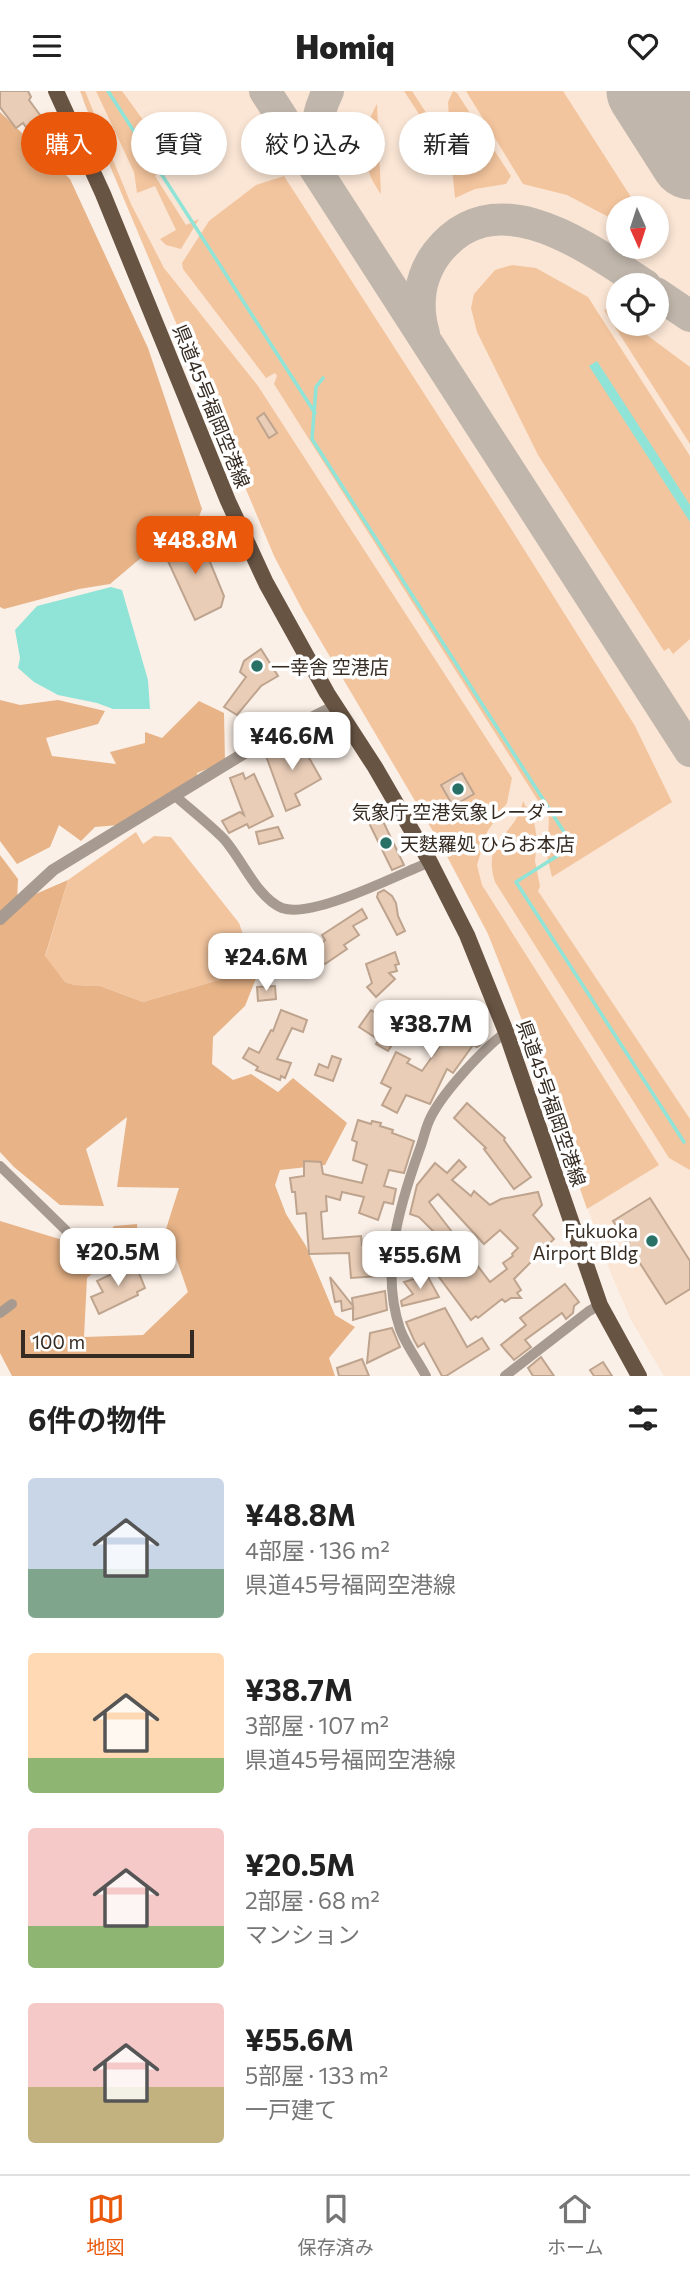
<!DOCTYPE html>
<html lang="ja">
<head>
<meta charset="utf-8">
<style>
	body { margin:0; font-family:Commissioner,"Noto Sans JP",sans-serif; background:#f2f2f2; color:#222; height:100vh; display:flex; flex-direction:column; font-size:26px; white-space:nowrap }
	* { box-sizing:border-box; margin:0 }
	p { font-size:23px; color:#767676 }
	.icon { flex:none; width:38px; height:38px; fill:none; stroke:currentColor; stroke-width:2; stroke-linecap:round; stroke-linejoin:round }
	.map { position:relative; height:1285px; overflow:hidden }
	.side { display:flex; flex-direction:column; background:#fff; flex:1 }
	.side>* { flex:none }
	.banner { position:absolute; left:21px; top:21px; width:649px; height:63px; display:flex; gap:14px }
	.needle { width:46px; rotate:177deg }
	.controls { position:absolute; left:606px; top:105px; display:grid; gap:14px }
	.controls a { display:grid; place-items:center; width:63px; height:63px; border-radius:50%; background:#fff; box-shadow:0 4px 10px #0003; font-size:35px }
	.scale { position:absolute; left:21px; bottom:18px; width:173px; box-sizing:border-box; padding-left:7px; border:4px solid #352b22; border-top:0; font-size:19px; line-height:24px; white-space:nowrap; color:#352b22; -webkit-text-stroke:5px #fff; paint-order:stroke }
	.price { position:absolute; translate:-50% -60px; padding:0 16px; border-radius:14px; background:#fff; color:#222; font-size:23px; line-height:46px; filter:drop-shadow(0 2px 4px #0008) }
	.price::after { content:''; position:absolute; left:50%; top:42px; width:21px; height:16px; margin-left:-10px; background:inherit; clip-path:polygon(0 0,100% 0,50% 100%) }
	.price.selected { background:#ea580c; color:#fff }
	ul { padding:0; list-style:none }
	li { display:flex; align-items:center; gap:21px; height:175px; padding:0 28px }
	li span { display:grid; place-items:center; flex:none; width:196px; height:140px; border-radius:7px; color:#555 }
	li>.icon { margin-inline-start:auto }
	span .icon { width:84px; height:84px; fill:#fffc; stroke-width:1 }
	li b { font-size:30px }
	h2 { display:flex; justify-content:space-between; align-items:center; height:84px; padding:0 28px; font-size:30px }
	.pill { padding:0 24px; border-radius:32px; background:#fff; box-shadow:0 4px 10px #0003; font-size:24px; line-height:63px }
	.pill.selected { background:#ea580c; color:#fff }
	header { display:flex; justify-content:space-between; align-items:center; height:91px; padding:0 28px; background:#fff; font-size:32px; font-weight:800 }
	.menu { display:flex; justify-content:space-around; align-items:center; height:98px; border-top:2px solid #e0e0e0; background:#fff; font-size:19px; color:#767676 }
	.menu a { display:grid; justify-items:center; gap:4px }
	.menu .selected { color:#ea580c }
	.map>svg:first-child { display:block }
	.built { fill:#fbe6d5; fill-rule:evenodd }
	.green { fill:#f3c59e }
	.forest { fill:#e7b387 }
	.water { fill:#90e4d7 }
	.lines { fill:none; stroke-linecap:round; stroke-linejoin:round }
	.stream { stroke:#90e4d7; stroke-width:3.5 }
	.taxiway { stroke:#c0b6ac; stroke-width:32 }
	.runway { stroke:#c0b6ac; stroke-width:79 }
	.building { fill:#e9cdb7; stroke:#bea48e; stroke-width:2; fill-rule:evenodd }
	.minor { stroke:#a79b91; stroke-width:10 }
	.tertiary { stroke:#a79b91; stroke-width:12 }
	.primary { stroke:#685443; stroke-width:16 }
	.poi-dot { fill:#297167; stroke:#fff; stroke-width:2.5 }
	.labels { text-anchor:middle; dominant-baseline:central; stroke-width:7; stroke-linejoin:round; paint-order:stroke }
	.street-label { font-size:19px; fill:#352b22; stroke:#fff }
	.poi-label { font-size:19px; fill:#352b22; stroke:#fff; text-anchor:start }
</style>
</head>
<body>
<header><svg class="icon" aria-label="menu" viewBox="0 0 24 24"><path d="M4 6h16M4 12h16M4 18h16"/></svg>Homiq<svg class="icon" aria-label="heart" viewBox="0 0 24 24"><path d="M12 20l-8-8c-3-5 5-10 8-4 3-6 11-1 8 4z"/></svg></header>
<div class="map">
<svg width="690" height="1285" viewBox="0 0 690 1285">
	<rect width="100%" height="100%" fill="#fbf0e7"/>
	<path class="built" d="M82 0H690V1285H664L631 1229 607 1173 519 917 475 812 280 476 111 75ZM618 117H656V156H618ZM618 194H656V233H618Z"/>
	<g class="green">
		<path d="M80 0H85L131 113 164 177 258 295 512 687 507 712 487 741 477 774 482 794 659 1074 587 1118 523 932 488 843 441 754 303 520 274 465 102 56C102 41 96 35 89 23 85 16 83 7 80 0Z"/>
		<polygon points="96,0 122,0 173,70 155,85 186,134 199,128 181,158 166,154 160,148 176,139 155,95 137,102 134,81"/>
		<polygon points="404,0 412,0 451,60 448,11 453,0 457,2 511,85 506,93 475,98 455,107 452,77 434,47 431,48 425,39 428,37"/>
		<polygon points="466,0 563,0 638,117 618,117 618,131 567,104 523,93"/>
		<path d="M377 13 381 103C360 76 360 42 377 13Z"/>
		<polygon points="284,85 510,436 635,635 672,711 552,786 547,765 549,727 274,293 277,285 275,282 266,287 183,178 182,172 209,130 256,94"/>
		<polygon points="512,174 536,177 588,206 690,365 690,548 673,563 669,557 664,560 538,364 477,241 471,217 474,203 495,179"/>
		<polygon points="608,217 618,223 618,233 632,233 690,276 690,353 604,219"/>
		<path d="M523 710 534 731 537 747 535 770 540 795 538 800 690 1028V1079L669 1067 495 791C481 746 516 746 523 710Z"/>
		<polygon points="136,741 143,753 154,745 171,746 239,832 245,849 219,889 143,911 100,895 74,894 65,891 45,866 68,789"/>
	</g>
	<g class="forest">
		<polygon points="0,21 70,88 148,257 202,418 193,441 161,450 110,493 79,498 4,518 0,516"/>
		<polygon points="0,609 20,614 58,609 105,620 98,633 46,647 52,665 116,673 110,661 145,652 145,641 162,647 199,610 224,622 225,671 197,682 198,694 131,733 95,736 81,750 59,734 50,756 17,773 0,750"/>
		<polygon points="0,764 18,788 17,811 68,789 45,865 65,891 74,894 100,895 143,911 219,889 245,849 259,880 245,915 213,946 212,973 233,989 251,983 278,1001 293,987 347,1032 325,1074 280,1079 275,1094 286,1123 306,1155 335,1224 355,1236 329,1267 335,1285 12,1285 0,1262 0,1130 89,1157 101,1153 114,1135 137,1133 138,1154 113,1165 87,1187 84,1246 143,1244 188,1201 166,1138 179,1097 117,1096 127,1026 86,1058 104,1115 60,1114 14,1076 0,1061"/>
	</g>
	<g class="water">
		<polygon points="597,270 690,414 690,431 589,275"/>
		<polygon points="111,496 122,499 148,589 150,618 113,618 97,612 58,604 34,591 18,577 20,567 15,539 37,515"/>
	</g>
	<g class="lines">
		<g class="stream">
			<polyline points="108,0 315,322"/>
			<polyline points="323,287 316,296 312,348 573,755 516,791 684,1051"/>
		</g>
		<g class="taxiway">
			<polyline points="265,0 690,660"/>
			<path d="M321 80C313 52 315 26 328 0"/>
			<polyline points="656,202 690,225"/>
			<path d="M424 243C416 215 419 186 437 162 495 87 587 156 645 194"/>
		</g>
		<polyline class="runway" points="646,0 690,69"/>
	</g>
	<g class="building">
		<polygon points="0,0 28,0 31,6 29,9 43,28 28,39 23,32 16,37 0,16"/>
		<polygon points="264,322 277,342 269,347 257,327"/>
		<polygon points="190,445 203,454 224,505 221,516 195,529 162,457 183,448 182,446"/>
		<polygon points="261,558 278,585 261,595 237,624 224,616 246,586 240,581 244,570"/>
		<polygon points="299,649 321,688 295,703 300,714 286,720 265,662"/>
		<polygon points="243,682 245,688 254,683 273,725 249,737 247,733 229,742 222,730 240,721 244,724 230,687"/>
		<polygon points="462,682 474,703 453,715 441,694"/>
		<polygon points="380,724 404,774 392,779 368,730"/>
		<polygon points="278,736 283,747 259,753 256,741"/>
		<polygon points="384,799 392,805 396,812 398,825 405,840 397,844 377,806 378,802"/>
		<polygon points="362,818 367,827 353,835 359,844 344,854 347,858 325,873 313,862 325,849 322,844"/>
		<polygon points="395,861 399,873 395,874 397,880 389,882 395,888 376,906 367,896 372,892 366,873"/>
		<polygon points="275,895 276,908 258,910 257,896"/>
		<polygon points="448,910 471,922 463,936 483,949 480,954 477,956 473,954 453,982 447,978 430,1013 406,1004 397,1022 382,1014 391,997 381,992 396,961 410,968 407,972 422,980 439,956 427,947 440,929 438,928"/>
		<polygon points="281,919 307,929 303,941 292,937 277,968 291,972 285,987 281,985 280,989 256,979 258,976 243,967 249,957 259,962 271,939 273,940"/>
		<polygon points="371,919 388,930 385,934 399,943 388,960 376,953 379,949 359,936"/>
		<polygon points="332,965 341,968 333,990 315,984 319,973 328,977"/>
		<polygon points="467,1012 505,1047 504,1049 531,1086 514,1098 484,1058 486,1057 454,1027"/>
		<polygon points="358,1029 371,1033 372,1030 381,1032 380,1035 393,1039 392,1042 414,1050 404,1082 389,1079 384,1095 396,1098 393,1113 384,1111 378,1129 359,1122 364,1106 342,1101 340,1109 326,1105 327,1120 321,1121 323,1148 361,1145 362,1154 387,1152 384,1177 376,1163 380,1178 379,1185 351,1187 349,1162 309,1163 306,1122 297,1123 295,1101 292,1101 290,1087 304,1085 304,1070 321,1071 323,1083 362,1092 367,1074 353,1069 357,1051 352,1049"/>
		<path d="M459 1069 466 1076 452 1089 471 1105 474 1100 490 1114 501 1108 538 1101 542 1114 533 1124 554 1148 514 1188 521 1199 517 1202 521 1207H511L505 1211 502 1208 478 1227 476 1225 471 1229 436 1182 450 1178 449 1174 412 1176 405 1167 433 1140 419 1126 410 1123 417 1094 435 1072 447 1082ZM438 1103 484 1153 500 1139 518 1157 512 1163 513 1165 503 1172 507 1178 490 1191 470 1165 457 1175 447 1160 459 1150 429 1111Z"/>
		<polygon points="650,1107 690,1170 690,1198 666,1213 613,1130"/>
		<polygon points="135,1172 145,1197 137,1201 138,1204 99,1223 91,1206 103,1201 97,1190"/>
		<polygon points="427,1184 439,1206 402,1215 401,1210 413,1203 404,1191"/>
		<polygon points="330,1186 353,1215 352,1207 385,1200 387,1219 353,1229 353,1217 342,1220 341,1210 335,1211"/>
		<polygon points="565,1193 579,1211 574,1215 573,1222 566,1228 562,1222 525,1249 531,1256 514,1269 501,1254 526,1234 520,1227"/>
		<polygon points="445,1217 467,1256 482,1247 489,1258 446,1285 442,1285 424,1252 418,1256 414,1249 406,1231"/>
		<polygon points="392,1237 400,1256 367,1272 370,1242"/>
		<polygon points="541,1266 554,1285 533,1285 528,1277"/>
		<polygon points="362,1268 369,1285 339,1285 337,1277"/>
		<polygon points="603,1271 612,1285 594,1285 590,1279"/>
	</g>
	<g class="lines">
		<g class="minor">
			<path d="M174 704C190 718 208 732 223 747 241 766 257 807 282 817 313 828 399 783 430 771"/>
			<polyline points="0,1075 81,1154"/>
			<polyline points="0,1222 12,1213"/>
			<path d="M426 1285C418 1270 406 1254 400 1238 380 1179 399 1116 419 1060 423 1050 425 1039 429 1030 440 1004 483 958 506 941"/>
			<polyline points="505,1285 589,1220 600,1214"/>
		</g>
		<polyline class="tertiary" points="0,828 53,779 256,655 335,615"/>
		<polyline class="primary" points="56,0 103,103 228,410 266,492 327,602 375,676 430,771 467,844 506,941 600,1214 639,1285"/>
	</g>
	<g class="poi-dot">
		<circle cx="257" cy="575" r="7"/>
		<circle cx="458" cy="698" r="7"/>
		<circle cx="386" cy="752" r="7"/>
		<circle cx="652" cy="1150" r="7"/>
	</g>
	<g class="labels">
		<g class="street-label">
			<text transform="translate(212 315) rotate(68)">県道45号福岡空港線</text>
			<text transform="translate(552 1012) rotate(71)">県道45号福岡空港線</text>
		</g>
		<g class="poi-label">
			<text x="271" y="575">一幸舎 空港店</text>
			<text x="458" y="720" text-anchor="middle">気象庁 空港気象レーダー</text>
			<text x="400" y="752">天麩羅処 ひらお本店</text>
			<text x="638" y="1139" text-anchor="end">Fukuoka<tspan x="638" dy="22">Airport Bldg</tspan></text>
		</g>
	</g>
</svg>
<div class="controls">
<a><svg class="needle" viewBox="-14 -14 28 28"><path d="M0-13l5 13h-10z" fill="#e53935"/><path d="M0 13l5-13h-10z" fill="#767676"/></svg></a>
<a><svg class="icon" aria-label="locate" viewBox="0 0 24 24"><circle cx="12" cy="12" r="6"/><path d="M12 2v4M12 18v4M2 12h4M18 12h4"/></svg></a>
</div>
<div class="scale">100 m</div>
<b class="price selected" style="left:195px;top:485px">¥48.8M</b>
<b class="price" style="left:292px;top:681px">¥46.6M</b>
<b class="price" style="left:266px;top:902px">¥24.6M</b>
<b class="price" style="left:431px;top:969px">¥38.7M</b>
<b class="price" style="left:118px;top:1197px">¥20.5M</b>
<b class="price" style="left:420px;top:1200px">¥55.6M</b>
<div class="banner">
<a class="pill selected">購入</a>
<a class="pill">賃貸</a>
<a class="pill">絞り込み</a>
<a class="pill">新着</a>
</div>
</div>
<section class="side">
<h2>6件の物件<svg class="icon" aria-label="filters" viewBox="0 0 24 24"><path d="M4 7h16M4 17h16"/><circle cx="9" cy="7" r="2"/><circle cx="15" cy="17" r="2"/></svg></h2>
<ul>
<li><span style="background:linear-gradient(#c9d6e8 65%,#7fa58c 0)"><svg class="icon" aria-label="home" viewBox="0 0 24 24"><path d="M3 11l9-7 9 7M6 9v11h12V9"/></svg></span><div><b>¥48.8M</b><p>4部屋 · 136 m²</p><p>県道45号福岡空港線</p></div></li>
<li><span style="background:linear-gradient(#ffd9b3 75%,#8fb573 0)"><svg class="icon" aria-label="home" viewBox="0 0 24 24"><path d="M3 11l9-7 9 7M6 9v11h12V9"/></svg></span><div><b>¥38.7M</b><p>3部屋 · 107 m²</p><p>県道45号福岡空港線</p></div></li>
<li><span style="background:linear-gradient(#f6c9c9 70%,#8fb573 0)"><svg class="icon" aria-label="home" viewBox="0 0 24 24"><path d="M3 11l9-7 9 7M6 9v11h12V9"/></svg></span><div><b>¥20.5M</b><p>2部屋 · 68 m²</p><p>マンション</p></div></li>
<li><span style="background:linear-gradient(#f6c9c9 60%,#c2b280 0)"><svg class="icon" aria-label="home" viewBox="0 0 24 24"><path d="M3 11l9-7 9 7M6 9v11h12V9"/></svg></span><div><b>¥55.6M</b><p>5部屋 · 133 m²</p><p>一戸建て</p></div></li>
</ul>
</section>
<nav class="menu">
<a class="selected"><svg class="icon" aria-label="map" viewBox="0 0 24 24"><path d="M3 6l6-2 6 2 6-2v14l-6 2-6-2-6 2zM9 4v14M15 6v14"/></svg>地図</a>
<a><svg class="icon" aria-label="saved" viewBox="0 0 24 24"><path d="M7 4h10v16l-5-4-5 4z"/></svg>保存済み</a>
<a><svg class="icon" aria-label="home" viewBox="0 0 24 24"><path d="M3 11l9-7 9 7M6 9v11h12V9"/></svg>ホーム</a>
</nav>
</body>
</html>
